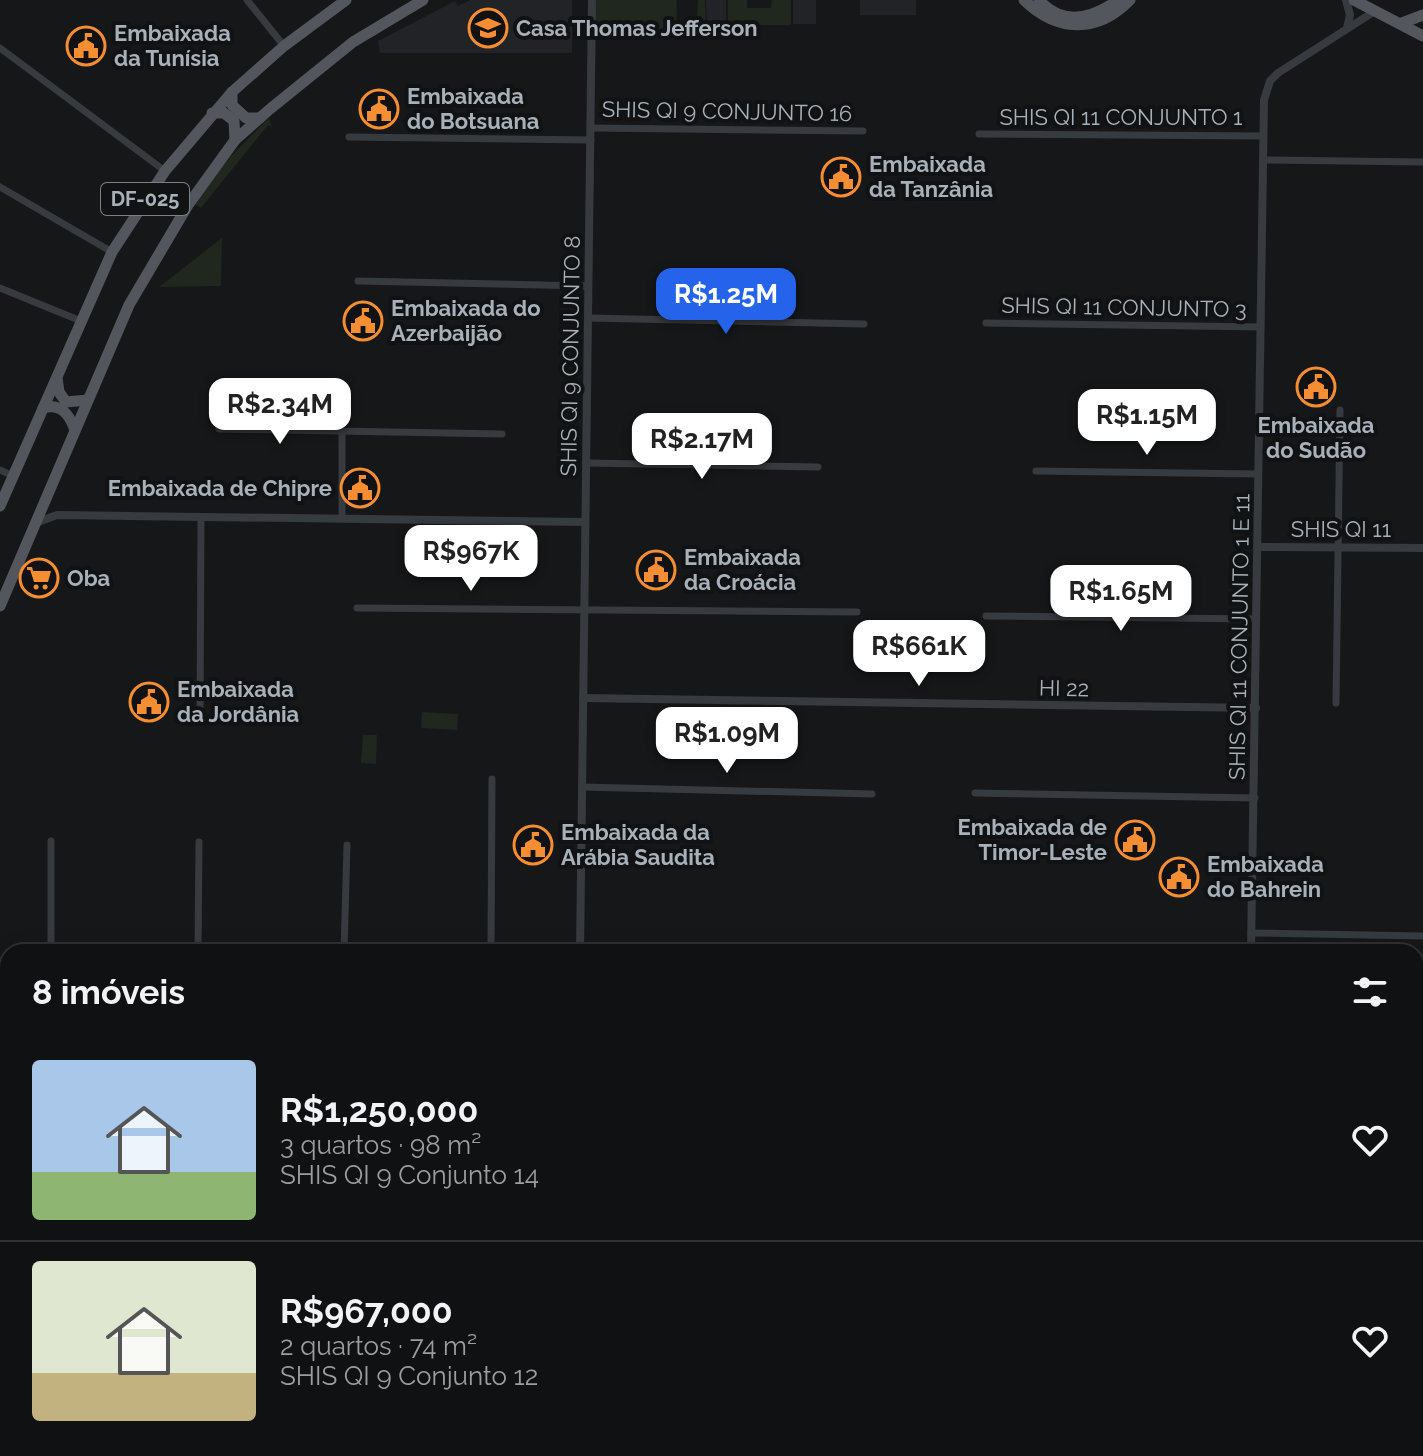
<!DOCTYPE html>
<html lang="pt">
<head>
<meta charset="utf-8">
<style>
	body { margin:0; font-family:Raleway,sans-serif; background:#191a1c; color:#f1f3f6; height:100vh; display:flex; flex-direction:column; font-size:30px; white-space:nowrap }
	* { box-sizing:border-box; margin:0 }
	p { font-size:26px; color:#9c9da0 }
	.icon { flex:none; width:44px; height:44px; fill:none; stroke:currentColor; stroke-width:2; stroke-linecap:round; stroke-linejoin:round }
	.map { position:relative; flex:1; overflow:hidden }
	.details { position:absolute; left:0px; top:944px; width:1424px; height:512px; display:flex; flex-direction:column; background:#101113; border-radius:24px 24px 0 0; box-shadow:0 4px 20px #0003,0 0 0 2px #303133 }
	.details>* { flex:none }
	.price { position:absolute; translate:-50% -68px; padding:0 18px; border-radius:16px; background:#fff; color:#222; font-size:26px; line-height:52px; filter:drop-shadow(0 2px 4px #0008) }
	.price::after { content:''; position:absolute; left:50%; top:48px; width:24px; height:18px; margin-left:-12px; background:inherit; clip-path:polygon(0 0,100% 0,50% 100%) }
	.price.selected { background:#2563eb; color:#fff }
	ul { padding:0; list-style:none }
	li { display:flex; align-items:center; gap:24px; height:200px; padding:0 32px }
	li+li { border-top:2px solid #303133 }
	li span { display:grid; place-items:center; flex:none; width:224px; height:160px; border-radius:8px; color:#555 }
	li>.icon { margin-inline-start:auto }
	span .icon { width:96px; height:96px; fill:#fffc; stroke-width:1 }
	li b { font-size:34px }
	h2 { display:flex; justify-content:space-between; align-items:center; height:96px; padding:0 32px; font-size:34px }
	.map>svg:first-child { display:block }
	.built { fill:#222326 }
	.green { fill:#1f271e }
	.lines { fill:none; stroke-linecap:round; stroke-linejoin:round }
	.minor { stroke:#373a3e; stroke-width:7 }
	.tertiary { stroke:#373a3e; stroke-width:8 }
	.primary { stroke:#53575d; stroke-width:11 }
	.labels { text-anchor:middle; dominant-baseline:central; stroke-width:8; stroke-linejoin:round; paint-order:stroke }
	.shield { fill:#111214; stroke:#7b8188; stroke-width:2 }
	.shield-label { font-size:20px; font-weight:bold; fill:#a8b1b9 }
	.poi-label { font-size:22px; font-weight:bold; fill:#a8b1b9; stroke:#111214; text-anchor:start }
	.street-label { font-size:22px; fill:#a8b1b9; stroke:#111214 }
</style>
</head>
<body>
<div class="map">
<svg width="1423" height="1456" viewBox="0 0 1423 1456">
	<rect width="100%" height="100%" fill="#161719"/>
	<g class="built">
		<polygon points="470,0 572,0 572,53 380,53 378,41 455,1 458,6"/>
		<polygon points="706,0 726,0 726,22 707,23"/>
		<rect x="793" y="0" width="23" height="24"/>
		<rect x="860" y="0" width="56" height="15"/>
	</g>
	<g class="green">
		<polygon points="592,0 677,0 676,31 592,32"/>
		<polygon points="698,0 705,0 706,23 728,23 728,0 747,0 747,8 771,8 772,0 791,0 791,25 729,25 728,32 696,33"/>
		<polygon points="269,118 272,127 268,125 201,208 194,203 231,156"/>
		<polygon points="222,238 221,286 159,287"/>
		<polygon points="422,712 458,714 457,730 421,728"/>
		<polygon points="363,735 377,735 376,764 361,763"/>
		<polygon points="562,1448 609,1448 621,1456 557,1456"/>
	</g>
	<g class="lines">
		<g class="minor">
			<polyline points="247,0 284,46"/>
			<polyline points="0,48 165,171"/>
			<polyline points="591,128 863,131"/>
			<polyline points="979,134 1263,136"/>
			<polyline points="349,137 591,140"/>
			<polyline points="1263,160 1423,162"/>
			<polyline points="0,187 112,252"/>
			<polyline points="358,281 588,286"/>
			<polyline points="0,288 81,321"/>
			<polyline points="588,318 864,324"/>
			<polyline points="986,323 1261,327"/>
			<polyline points="219,429 502,434"/>
			<polyline points="586,463 818,467"/>
			<polyline points="0,470 13,476"/>
			<polyline points="1036,471 1258,474"/>
			<polyline points="342,517 342,431"/>
			<polyline points="357,608 857,612"/>
			<polyline points="986,616 1256,619"/>
			<polyline points="1336,703 1340,410"/>
			<polyline points="200,720 201,518"/>
			<polyline points="582,787 872,794"/>
			<polyline points="975,793 1255,798"/>
			<polyline points="1251,933 1423,936"/>
			<polyline points="51,952 51,841"/>
			<polyline points="198,952 199,842"/>
			<polyline points="344,952 347,845"/>
			<polyline points="491,952 492,779"/>
			<polyline points="1416,1225 1423,1215"/>
			<polyline points="619,1448 631,1456"/>
			<polyline points="34,1455 34,1456"/>
			<polyline points="1253,1456 1259,1448"/>
		</g>
		<g class="tertiary">
			<polyline points="1346,0 1350,15 1347,28"/>
			<polyline points="38,522 57,515 585,522"/>
			<polyline points="1258,547 1423,548"/>
			<polyline points="583,698 1256,708"/>
			<polyline points="580,952 592,0"/>
			<polyline points="1251,952 1264,100 1270,81 1278,73 1375,11"/>
			<polyline points="0,1023 8,1023"/>
			<polyline points="1416,1196 1423,1201"/>
			<polyline points="512,1456 518,1448"/>
			<polyline points="552,1456 557,1448"/>
			<polyline points="787,1456 793,1448"/>
		</g>
		<g class="primary">
			<path d="M1024 0C1057 32 1097 34 1130 0"/>
			<path d="M1039 0C1063 27 1093 18 1118 0"/>
			<polyline points="1354,0 1423,36"/>
			<polyline points="1402,23 1423,15"/>
			<polyline points="232,92 232,105 246,118 260,118"/>
			<polyline points="212,113 224,113 234,121 235,140"/>
			<polyline points="57,378 59,392 66,402 88,400"/>
			<path d="M43 408C61 403 69 414 75 430"/>
			<polyline points="0,506 112,252 165,171 232,92 284,46 346,0"/>
			<polyline points="0,606 129,305 188,205 235,140 270,109 353,42 423,0"/>
			<polyline points="1416,1376 1423,1366"/>
			<polyline points="1416,1445 1423,1435"/>
			<polyline points="1361,1456 1366,1448"/>
		</g>
	</g>
	<defs>
		<symbol id="school-ring" viewBox="-11 -11 22 22"><circle r="9.5" fill="#111214" stroke="#f58d32" stroke-width="1.5"/><path d="M0-5L7-2L0 1L-7-2ZM-4 1L0 2.5L4 1V4Q0 6-4 4Z" fill="#f58d32"/></symbol>
		<symbol id="civic-ring" viewBox="-11 -11 22 22"><circle r="9.5" fill="#111214" stroke="#f58d32" stroke-width="1.5"/><path d="M-.6-6.5H3V-4.5H.6V-3L4-1V1h2V6H-6V1h2V-1L-.6-3ZM-1.2 2.5V6h2.4V2.5Z" fill="#f58d32"/></symbol>
		<symbol id="supermarket-ring" viewBox="-11 -11 22 22"><circle r="9.5" fill="#111214" stroke="#f58d32" stroke-width="1.5"/><path d="M-6-5.5h2.5l.6 2H6L4.5 2H-2.5L-4.4-4H-6ZM-1.5 3.2a1.3 1.3 0 1 0 .1 0ZM3 3.2a1.3 1.3 0 1 0 .1 0Z" fill="#f58d32"/></symbol>
	</defs>
	<g fill-rule="evenodd">
		<use href="#school-ring" x="466" y="6" width="44" height="44"/>
		<use href="#civic-ring" x="64" y="24" width="44" height="44"/>
		<use href="#civic-ring" x="357" y="87" width="44" height="44"/>
		<use href="#civic-ring" x="819" y="155" width="44" height="44"/>
		<use href="#civic-ring" x="341" y="299" width="44" height="44"/>
		<use href="#civic-ring" x="1294" y="365" width="44" height="44"/>
		<use href="#civic-ring" x="338" y="466" width="44" height="44"/>
		<use href="#civic-ring" x="634" y="548" width="44" height="44"/>
		<use href="#supermarket-ring" x="17" y="556" width="44" height="44"/>
		<use href="#civic-ring" x="127" y="680" width="44" height="44"/>
		<use href="#civic-ring" x="1113" y="818" width="44" height="44"/>
		<use href="#civic-ring" x="511" y="823" width="44" height="44"/>
		<use href="#civic-ring" x="1157" y="855" width="44" height="44"/>
	</g>
	<g class="labels">
		<rect class="shield" x="101" y="183" width="88" height="32" rx="6"/>
		<g class="shield-label">
			<text x="145" y="199">DF-025</text>
		</g>
		<g class="poi-label">
			<text x="516" y="28">Casa Thomas Jefferson</text>
			<text x="114" y="33">Embaixada<tspan x="114" dy="25">da Tunísia</tspan></text>
			<text x="407" y="96">Embaixada<tspan x="407" dy="25">do Botsuana</tspan></text>
			<text x="869" y="164">Embaixada<tspan x="869" dy="25">da Tanzânia</tspan></text>
			<text x="391" y="308">Embaixada do<tspan x="391" dy="25">Azerbaijão</tspan></text>
			<text x="1316" y="425" text-anchor="middle">Embaixada<tspan x="1316" dy="25">do Sudão</tspan></text>
			<text x="332" y="488" text-anchor="end">Embaixada de Chipre</text>
			<text x="684" y="557">Embaixada<tspan x="684" dy="25">da Croácia</tspan></text>
			<text x="67" y="578">Oba</text>
			<text x="177" y="689">Embaixada<tspan x="177" dy="25">da Jordânia</tspan></text>
			<text x="1107" y="827" text-anchor="end">Embaixada de<tspan x="1107" dy="25">Timor-Leste</tspan></text>
			<text x="561" y="832">Embaixada da<tspan x="561" dy="25">Arábia Saudita</tspan></text>
			<text x="1207" y="864">Embaixada<tspan x="1207" dy="25">do Bahrein</tspan></text>
		</g>
		<g class="street-label">
			<text transform="translate(727 111) rotate(1)">SHIS QI 9 CONJUNTO 16</text>
			<text x="1121" y="117">SHIS QI 11 CONJUNTO 1</text>
			<text transform="translate(1124 307) rotate(1)">SHIS QI 11 CONJUNTO 3</text>
			<text transform="translate(570 356) rotate(-89)">SHIS QI 9 CONJUNTO 8</text>
			<text x="1341" y="529">SHIS QI 11</text>
			<text transform="translate(1239 637) rotate(-89)">SHIS QI 11 CONJUNTO 1 E 11</text>
			<text transform="translate(1064 688) rotate(1)">HI 22</text>
		</g>
	</g>
</svg>
<b class="price selected" style="left:726px;top:336px">R$1.25M</b>
<b class="price" style="left:280px;top:446px">R$2.34M</b>
<b class="price" style="left:1147px;top:457px">R$1.15M</b>
<b class="price" style="left:702px;top:481px">R$2.17M</b>
<b class="price" style="left:471px;top:593px">R$967K</b>
<b class="price" style="left:1121px;top:633px">R$1.65M</b>
<b class="price" style="left:919px;top:688px">R$661K</b>
<b class="price" style="left:727px;top:775px">R$1.09M</b>
<section class="details">
<h2>8 imóveis<svg class="icon" aria-label="filters" viewBox="0 0 24 24"><path d="M4 7h16M4 17h16"/><circle cx="9" cy="7" r="2"/><circle cx="15" cy="17" r="2"/></svg></h2>
<ul>
<li><span style="background:linear-gradient(#a9c7e8 70%,#8fb573 0)"><svg class="icon" aria-label="home" viewBox="0 0 24 24"><path d="M3 11l9-7 9 7M6 9v11h12V9"/></svg></span><div><b>R$1,250,000</b><p>3 quartos · 98 m²</p><p>SHIS QI 9 Conjunto 14</p></div><svg class="icon" aria-label="heart" viewBox="0 0 24 24"><path d="M12 20l-8-8c-3-5 5-10 8-4 3-6 11-1 8 4z"/></svg></li>
<li><span style="background:linear-gradient(#dfe7d0 70%,#c2b280 0)"><svg class="icon" aria-label="home" viewBox="0 0 24 24"><path d="M3 11l9-7 9 7M6 9v11h12V9"/></svg></span><div><b>R$967,000</b><p>2 quartos · 74 m²</p><p>SHIS QI 9 Conjunto 12</p></div><svg class="icon" aria-label="heart" viewBox="0 0 24 24"><path d="M12 20l-8-8c-3-5 5-10 8-4 3-6 11-1 8 4z"/></svg></li>
</ul>
</section>
</div>
</body>
</html>
